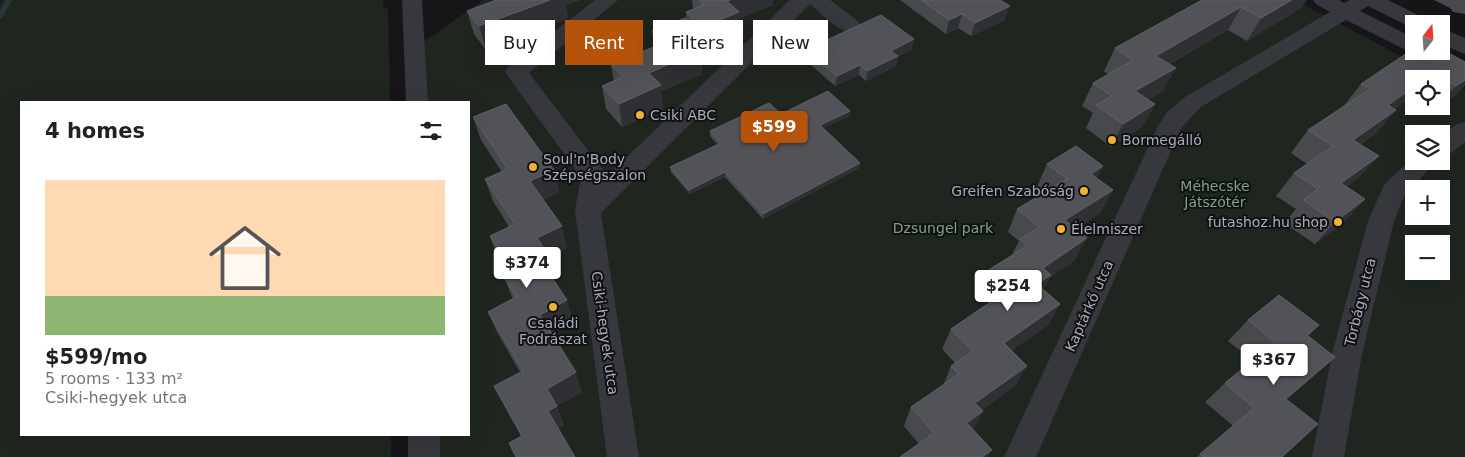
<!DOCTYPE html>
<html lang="en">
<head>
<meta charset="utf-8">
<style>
	body { margin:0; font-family:"DejaVu Sans",sans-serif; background:#f6f6f6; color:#202124; height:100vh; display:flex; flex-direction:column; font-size:19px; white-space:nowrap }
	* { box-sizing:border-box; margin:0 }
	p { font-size:16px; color:#757577 }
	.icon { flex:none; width:28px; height:28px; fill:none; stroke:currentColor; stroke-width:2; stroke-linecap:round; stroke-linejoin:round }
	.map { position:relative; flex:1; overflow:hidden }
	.sheet { position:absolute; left:20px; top:101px; width:450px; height:335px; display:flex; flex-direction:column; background:#fff; border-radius:0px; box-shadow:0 5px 20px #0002 }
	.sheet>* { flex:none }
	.top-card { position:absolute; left:485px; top:20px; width:475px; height:45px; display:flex; gap:10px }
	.needle { width:32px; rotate:17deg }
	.fabs { position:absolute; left:1405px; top:15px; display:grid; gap:10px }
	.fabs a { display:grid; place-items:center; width:45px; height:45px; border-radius:0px; background:#fff; box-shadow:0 5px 20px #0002; font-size:25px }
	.price { position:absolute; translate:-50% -42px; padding:0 11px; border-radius:5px; background:#fff; color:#222; font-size:16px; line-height:32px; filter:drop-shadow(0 1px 2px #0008) }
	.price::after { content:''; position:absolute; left:50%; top:30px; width:15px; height:11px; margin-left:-8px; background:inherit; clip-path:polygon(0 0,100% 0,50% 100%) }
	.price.on { background:#b45309; color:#fff }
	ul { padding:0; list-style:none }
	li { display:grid; align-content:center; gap:10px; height:265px; padding:0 25px }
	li+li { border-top:1px solid #e0e0e0 }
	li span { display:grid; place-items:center; height:155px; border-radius:0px; color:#555 }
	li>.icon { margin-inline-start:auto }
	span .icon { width:90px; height:90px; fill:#fffc; stroke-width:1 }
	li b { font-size:21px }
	h2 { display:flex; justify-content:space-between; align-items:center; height:60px; padding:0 25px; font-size:21px }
	.tag { padding:0 18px; border-radius:0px; background:#fff; box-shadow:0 5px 20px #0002; font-size:18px; line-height:45px }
	.tag.on { background:#b45309; color:#fff }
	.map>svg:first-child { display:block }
	.green { fill:#1e261f; fill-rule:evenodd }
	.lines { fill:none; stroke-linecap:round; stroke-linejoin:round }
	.stream { stroke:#2c353c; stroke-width:5.5 }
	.minor { fill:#37383d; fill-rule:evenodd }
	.wall { fill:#47494d }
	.shaded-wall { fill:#2f3033 }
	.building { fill:#525359; stroke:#5f6168 }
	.poi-dot { fill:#f2b134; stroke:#111113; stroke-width:2 }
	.labels { text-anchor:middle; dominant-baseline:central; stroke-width:4; stroke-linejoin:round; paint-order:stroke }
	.poi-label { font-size:14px; fill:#a8adb8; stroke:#111113; text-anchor:start }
	.park-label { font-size:14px; fill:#7fa381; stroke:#111113 }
	.street-label { font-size:14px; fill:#a8adb8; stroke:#111113 }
</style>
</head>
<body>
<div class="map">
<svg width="1465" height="457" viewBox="0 0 1465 457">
	<rect width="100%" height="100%" fill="#161618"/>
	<g class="green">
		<polygon points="3,0 383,0 384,9 388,8 390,102 21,102 21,435 391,435 391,457 0,457 0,5"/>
		<path d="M483 0H1295L1465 90V457H440L439 435H469V102H424L421 44ZM1414 79H1441V106H1414ZM1414 134H1441V161H1414ZM1414 189H1441V216H1414ZM1414 244H1441V271H1414Z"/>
	</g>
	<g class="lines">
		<polyline class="stream" points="0,16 9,0"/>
		<g class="minor">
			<polygon points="402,0 422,0 428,102 406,102"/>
			<path d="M595 0H618L529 73 603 170 606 177 790 0H830L859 22 862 27 859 32C841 36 823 15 810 4L601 213 639 457H607L575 210 581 177 505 72 508 67Z"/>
			<polygon points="1313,0 1339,0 1344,3 1350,0 1388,0 1426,19 1429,24 1414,24 1414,29 1368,6 1360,11 1414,38 1414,51 1439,51 1465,65 1465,81 1457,79 1412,53 1346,20 1201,107 1181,128 1036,457 1004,457 1157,128 1167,112 1185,97 1330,12 1316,4"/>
			<polygon points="1441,28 1465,38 1465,54 1441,44"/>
			<polygon points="1465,122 1465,142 1450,154 1441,157 1441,135 1457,124"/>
			<polygon points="1414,156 1414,161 1436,161 1404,197 1394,221 1362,354 1344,457 1312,457 1332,354 1368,221 1384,185"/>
			<rect x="408" y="435" width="32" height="22"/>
		</g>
	</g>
	<g class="wall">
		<polygon points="496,0 580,0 566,5 568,18 486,50 474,34 467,11"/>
		<polygon points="692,0 773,0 773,5 739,19 739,35 703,50 702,50 702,56 701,57 702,74 661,91 663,109 622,127 606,109 602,86 614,81 611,65 654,47 652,31 686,19 686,12 693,9"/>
		<polygon points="900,0 1000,0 1005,20 971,36 958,28 946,34"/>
		<polygon points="1202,0 1301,8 1247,41 1228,30 1170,64 1163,91 1148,100 1155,104 1142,127 1111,147 1086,128 1093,113 1082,106 1093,83 1108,74 1104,71 1115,48"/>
		<polygon points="1434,0 1465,0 1465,14 1453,12 1450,8"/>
		<polygon points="912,49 898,56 896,66 866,81 859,75 835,86 804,59 805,50"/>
		<polygon points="1435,61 1465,62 1465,85 1458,93 1441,105 1441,79 1414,79 1414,98 1413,97 1395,109 1396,110 1376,133 1360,145 1379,156 1358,178 1346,187 1365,199 1344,222 1315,244 1284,223 1296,209 1276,196 1294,173 1307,164 1291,153 1308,130 1343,107 1361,84"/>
		<polygon points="1429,106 1440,106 1435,110"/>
		<polygon points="850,111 849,116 823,128 860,163 859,168 763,219 725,177 690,194 671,172 670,167 718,145 710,136 710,131 781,114"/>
		<polygon points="473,117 554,170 559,192 543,200 567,248 548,257 552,272 550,274 573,321 551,333 582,392 557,406 564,425 521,436 504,405 494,386 520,372 497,332 488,312 513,299 504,277 508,275 498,258 490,236 509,227 493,201 485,179 502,172 481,140"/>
		<polygon points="1047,164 1097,178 1113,190 1100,213 1076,229 1075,260 1050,277 1043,290 1060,304 1048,325 1012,350 1016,385 982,410 983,411 973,430 992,450 987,457 900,457 919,444 904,426 911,407 943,386 951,366 955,363 942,349 951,329 989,303 978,293 987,271 1012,255 1019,241 1008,232 1017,209 1045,193 1037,187"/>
		<polygon points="1248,320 1319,325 1308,336 1286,399 1282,457 1197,457 1233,426 1205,402 1225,383 1252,360 1228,341"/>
	</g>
	<g class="shaded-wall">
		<polygon points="550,0 580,0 566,5 568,18 486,50 479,26"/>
		<polygon points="730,0 773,0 773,5 739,19 739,35 703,50 702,27 727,1"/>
		<polygon points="1292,0 1307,0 1301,8 1247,41 1261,18"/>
		<polygon points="1010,6 1005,20 971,36 975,23"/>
		<polygon points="1241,7 1228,30 1144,79 1156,56"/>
		<polygon points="962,14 958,28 946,34 949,20"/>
		<polygon points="701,33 702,56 701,57 702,74 661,91 663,109 622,127 619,104 649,73 689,39"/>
		<polygon points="914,39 912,49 889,60 891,51"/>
		<polygon points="898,56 896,66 866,81 867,71"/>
		<polygon points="860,65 859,75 835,86 837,76"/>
		<polygon points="1176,68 1163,91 1124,115 1135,91"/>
		<polygon points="1465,80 1465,85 1458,93 1441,105 1441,103 1456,86"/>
		<polygon points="1414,87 1414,96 1413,97 1368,128 1388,105"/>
		<polygon points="1155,104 1142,127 1111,147 1123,124"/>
		<polygon points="1396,110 1376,133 1334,163 1353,140"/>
		<polygon points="850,111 849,116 819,130 820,125"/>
		<polygon points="1379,156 1358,178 1321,206 1341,183"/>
		<polygon points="860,163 859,168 763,219 763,214"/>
		<polygon points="1103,166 1091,189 1091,174"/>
		<polygon points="554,170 559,192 537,203 530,181"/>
		<polygon points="725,172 725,177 690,194 689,190"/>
		<polygon points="1113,190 1100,213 1054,243 1065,220"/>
		<polygon points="1365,199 1344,222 1315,244 1335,222"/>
		<polygon points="562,226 567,248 548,257 552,272 544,277 537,255 537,238"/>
		<polygon points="1087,238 1075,260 1050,277 1040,297 1026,306 1043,268"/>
		<polygon points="567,300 573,321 547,335 540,315"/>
		<polygon points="1060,304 1048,325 994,363 1004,343"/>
		<polygon points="1027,366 1016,385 966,422 975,403"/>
		<polygon points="576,372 582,392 557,406 564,425 556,430 548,411 547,389"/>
		<polygon points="983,411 973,430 967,423"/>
		<polygon points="992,450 987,457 982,457"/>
	</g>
	<g class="building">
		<polygon points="496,0 550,0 479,26 467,11"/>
		<polygon points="699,0 730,0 727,1 739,12 702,27 686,12 704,5"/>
		<polygon points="921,0 1000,0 1010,6 975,23 962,14 949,20"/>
		<polygon points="1202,0 1292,0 1261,18 1241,7 1156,56 1176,68 1135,91 1155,104 1123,124 1096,105 1112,96 1093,83 1133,60 1115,48"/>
		<polygon points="881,15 914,39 891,51 898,56 867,71 860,65 837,76 805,50"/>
		<polygon points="685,18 701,33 689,39 701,50 649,73 661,85 619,104 602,86 623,77 611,65 663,43 652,31"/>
		<polygon points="1413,49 1414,51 1417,51 1435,61 1447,52 1465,62 1465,80 1456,86 1433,74 1426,79 1414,79 1414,87 1388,105 1396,110 1353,140 1379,156 1341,183 1365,199 1335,222 1303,200 1318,189 1294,173 1333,146 1308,130 1370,89 1361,84"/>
		<polygon points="828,91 850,111 820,125 860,163 763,214 725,172 689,190 670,167 721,143 710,131 769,103 781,114"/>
		<polygon points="506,104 554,170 530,181 562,226 537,238 546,251 537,255 567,300 540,315 576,372 547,389 557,406 548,411 575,457 516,457 509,443 522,436 494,386 523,371 488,312 516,297 504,277 512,273 490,236 515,224 485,179 508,169 473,117"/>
		<polygon points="1076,146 1103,166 1091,174 1113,190 1065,220 1087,238 1043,268 1051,275 1037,284 1060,304 1004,343 1027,366 975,403 983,411 967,423 992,450 982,457 900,457 934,433 911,407 959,374 951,366 973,351 951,329 1008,290 987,271 1027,246 1020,239 1039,227 1017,209 1067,179 1047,164"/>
		<polygon points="1279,295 1319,325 1307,335 1335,357 1286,399 1318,424 1282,457 1203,457 1200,454 1254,408 1225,383 1275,342 1248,320"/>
	</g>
	<g class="poi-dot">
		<circle cx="640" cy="115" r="5"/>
		<circle cx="1112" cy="140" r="5"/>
		<circle cx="533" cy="167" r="5"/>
		<circle cx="1084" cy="191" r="5"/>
		<circle cx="1338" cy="222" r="5"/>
		<circle cx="1061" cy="229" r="5"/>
		<circle cx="553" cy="307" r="5"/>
	</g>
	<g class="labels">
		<g class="poi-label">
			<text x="650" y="115">Csiki ABC</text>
			<text x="1122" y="140">Bormegálló</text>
			<text x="543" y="159">Soul'n'Body<tspan x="543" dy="16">Szépségszalon</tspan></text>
			<text x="1074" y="191" text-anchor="end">Greifen Szabóság</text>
			<text x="1328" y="222" text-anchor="end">futashoz.hu shop</text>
			<text x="1071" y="229">Élelmiszer</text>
			<text x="553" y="323" text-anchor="middle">Családi<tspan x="553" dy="16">Fodrászat</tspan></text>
		</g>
		<g class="park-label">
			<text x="1215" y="186">Méhecske<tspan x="1215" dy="16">Játszótér</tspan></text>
			<text x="943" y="228">Dzsungel park</text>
		</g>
		<g class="street-label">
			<text transform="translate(1360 302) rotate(-76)">Torbágy utca</text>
			<text transform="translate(1089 306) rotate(-66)">Kaptárkő utca</text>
			<text transform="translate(605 333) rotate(82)">Csiki-hegyek utca</text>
		</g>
	</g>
</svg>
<div class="fabs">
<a><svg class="needle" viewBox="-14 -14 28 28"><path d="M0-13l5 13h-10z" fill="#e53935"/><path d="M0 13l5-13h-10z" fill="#757577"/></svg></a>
<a><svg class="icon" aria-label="locate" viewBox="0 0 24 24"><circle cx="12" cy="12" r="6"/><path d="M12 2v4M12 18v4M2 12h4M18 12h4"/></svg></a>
<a><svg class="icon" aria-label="layers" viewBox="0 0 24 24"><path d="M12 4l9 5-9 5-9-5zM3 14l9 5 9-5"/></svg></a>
<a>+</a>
<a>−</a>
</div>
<b class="price on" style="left:774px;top:153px">$599</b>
<b class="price" style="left:527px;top:289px">$374</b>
<b class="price" style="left:1008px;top:312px">$254</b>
<b class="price" style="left:1274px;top:386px">$367</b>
<div class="top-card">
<a class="tag">Buy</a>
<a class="tag on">Rent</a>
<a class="tag">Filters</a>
<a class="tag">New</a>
</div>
<section class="sheet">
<h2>4 homes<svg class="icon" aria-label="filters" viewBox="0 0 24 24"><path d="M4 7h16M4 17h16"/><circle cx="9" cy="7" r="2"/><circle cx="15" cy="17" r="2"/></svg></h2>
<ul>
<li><span style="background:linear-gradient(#ffd9b3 75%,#8fb573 0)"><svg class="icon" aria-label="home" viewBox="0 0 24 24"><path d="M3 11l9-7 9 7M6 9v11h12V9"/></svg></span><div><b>$599/mo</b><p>5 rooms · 133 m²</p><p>Csiki-hegyek utca</p></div></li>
</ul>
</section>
</div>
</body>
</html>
